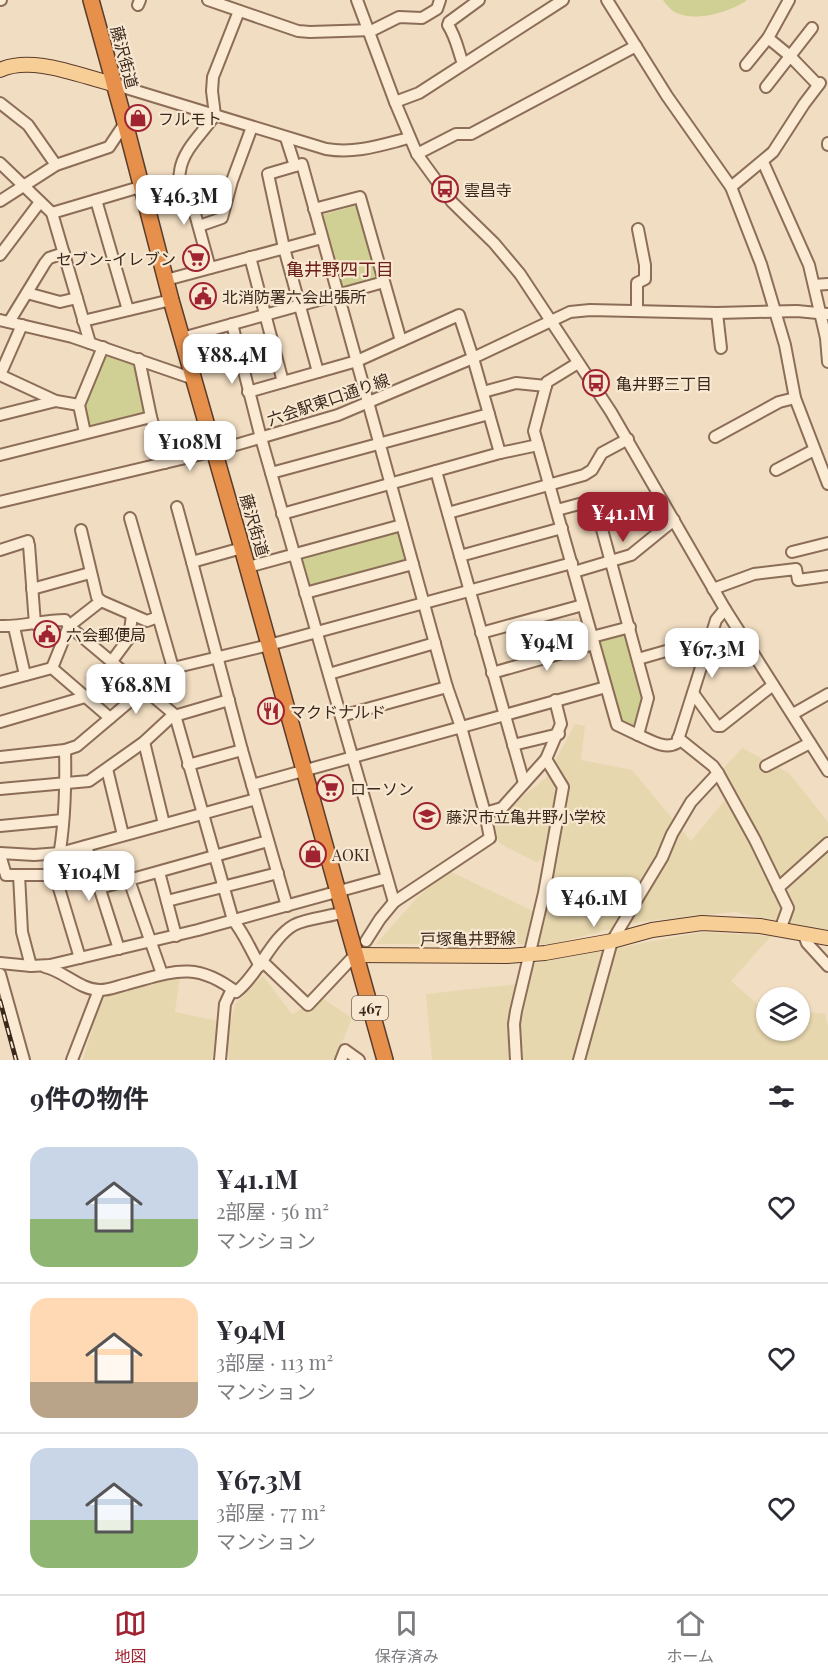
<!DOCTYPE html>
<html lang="ja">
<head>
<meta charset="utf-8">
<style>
	body { margin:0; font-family:"Playfair Display","Noto Sans JP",serif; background:#f2f2f3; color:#2b2b33; height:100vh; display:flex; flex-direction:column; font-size:22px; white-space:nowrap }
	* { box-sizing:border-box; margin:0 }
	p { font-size:20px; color:#7c7c81 }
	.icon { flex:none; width:33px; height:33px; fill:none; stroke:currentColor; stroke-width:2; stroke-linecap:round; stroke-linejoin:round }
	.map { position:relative; height:1060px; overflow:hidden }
	.panel { display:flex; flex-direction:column; background:#fff; flex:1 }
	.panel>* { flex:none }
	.fabs { position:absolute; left:756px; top:987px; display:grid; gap:12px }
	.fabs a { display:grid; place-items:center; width:54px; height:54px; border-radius:50%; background:#fff; box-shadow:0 2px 4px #0004; font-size:30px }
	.price { position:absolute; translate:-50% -51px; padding:0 14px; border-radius:12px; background:#fff; color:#222; font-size:20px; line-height:39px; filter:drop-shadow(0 2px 3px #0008) }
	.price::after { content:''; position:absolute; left:50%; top:36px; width:18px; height:14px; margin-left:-9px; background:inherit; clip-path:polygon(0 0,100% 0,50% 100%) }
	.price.active { background:#a02332; color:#fff }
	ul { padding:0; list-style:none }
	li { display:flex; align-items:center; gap:18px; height:150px; padding:0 30px }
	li+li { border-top:2px solid #e1e1e2 }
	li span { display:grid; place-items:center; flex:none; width:168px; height:120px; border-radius:18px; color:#555 }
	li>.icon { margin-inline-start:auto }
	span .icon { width:72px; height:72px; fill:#fffc; stroke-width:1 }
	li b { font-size:26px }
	h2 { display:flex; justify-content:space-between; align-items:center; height:72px; padding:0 30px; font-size:26px }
	.menu { display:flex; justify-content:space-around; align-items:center; height:84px; border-top:2px solid #e1e1e2; background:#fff; font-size:16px; color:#7c7c81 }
	.menu a { display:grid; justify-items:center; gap:3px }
	.menu .active { color:#a02332 }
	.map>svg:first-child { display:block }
	.farmland { fill:#e7d7ae }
	.green { fill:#d0d094 }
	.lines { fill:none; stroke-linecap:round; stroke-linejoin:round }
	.minor-casing { stroke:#8c6d57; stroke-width:14 }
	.major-casing { stroke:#5a3c2c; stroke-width:16 }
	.highway-casing { stroke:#5a3c2c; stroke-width:18 }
	.minor { stroke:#fbebd5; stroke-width:10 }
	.major { stroke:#f7ce96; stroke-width:14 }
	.highway { stroke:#e7904b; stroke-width:15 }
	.rail-casing { stroke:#3b281d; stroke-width:4.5 }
	.rail { stroke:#f8e8d1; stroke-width:2; stroke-dasharray:7; stroke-linecap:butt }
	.labels { text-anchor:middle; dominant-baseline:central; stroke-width:4.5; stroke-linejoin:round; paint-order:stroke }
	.shield { fill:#f8e8d1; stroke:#746253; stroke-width:1.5 }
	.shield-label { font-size:15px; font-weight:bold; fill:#3b281d }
	.street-label { font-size:16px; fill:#3b281d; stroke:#f8e8d1 }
	.poi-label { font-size:16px; fill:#3b281d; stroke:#f8e8d1; text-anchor:start }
	.neighbourhood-label { font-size:18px; fill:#6b2019; stroke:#f8e8d1 }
</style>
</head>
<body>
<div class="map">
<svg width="828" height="1060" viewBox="0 0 828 1060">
	<rect width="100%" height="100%" fill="#f1ddc1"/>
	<g class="farmland">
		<polygon points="575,724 585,726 581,760 632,770 691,841 730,794 721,771 742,748 789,773 828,822 828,929 815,929 734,912 638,922 552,944 376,944 416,899 447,870 537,913 545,858 536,862 499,843 492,821 546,778"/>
		<polygon points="703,932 771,936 731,981 761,1007 766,1008 766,1030 800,1030 800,1011 825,1014 828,1027 828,1060 432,1060 426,994 517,984 525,965"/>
		<polygon points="263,976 292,1014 322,998 352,1018 335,1060 229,1060 227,1039 235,1004"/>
		<polygon points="180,977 175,1012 218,1021 212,1060 83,1060 101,998"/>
	</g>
	<g class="green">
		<path d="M663 0H747C731 12 696 22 677 13 671 11 666 4 663 0Z"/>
		<polygon points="361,204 383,282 344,292 322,215"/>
		<polygon points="105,351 136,362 150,414 88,429 83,405"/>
		<polygon points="402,529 411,561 311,589 302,556"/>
		<polygon points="628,630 646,698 637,731 619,723 595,638"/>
	</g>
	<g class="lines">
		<defs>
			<g id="minor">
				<polyline points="0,0 1,0"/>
				<polyline points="208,0 298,31 310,32 373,30 399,17 422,18 437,9 440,0"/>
				<polyline points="357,0 395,102 417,154 452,202 494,243 520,274 611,412 725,609 828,771"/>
				<polyline points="607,0 667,96 731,187 761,264 785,345 795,398 828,484"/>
				<polyline points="138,5 140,0"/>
				<polyline points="768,38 790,56 818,85"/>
				<path d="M463 64C458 50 456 37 448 25L449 22 479 0"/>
				<polyline points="746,65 768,38 789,0"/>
				<path d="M113 84 326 149C356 154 381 145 409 138"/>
				<polyline points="766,87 812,28"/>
				<polyline points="395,102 419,93 563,0"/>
				<polyline points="0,103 28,125 56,165"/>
				<polyline points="286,138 295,166"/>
				<polyline points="828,143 828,145"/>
				<polyline points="417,154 456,134 471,134 636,46"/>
				<polyline points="763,162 809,265 826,338 828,362"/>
				<polyline points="0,163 52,213 90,343"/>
				<polyline points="731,187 773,152 804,104 820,83"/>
				<path d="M185 194C183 187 178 178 180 171 183 149 204 132 215 115L212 91 213 77 239 11"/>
				<polyline points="96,200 128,310"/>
				<polyline points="0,201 56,165 109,147 125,123"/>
				<polyline points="146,206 189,192 210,268"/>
				<polyline points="314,209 360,197 401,341"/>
				<polyline points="52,213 140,187"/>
				<polyline points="199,226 222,218 232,181 252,127"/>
				<polyline points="0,255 40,202"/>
				<polyline points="250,257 283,382"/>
				<polyline points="166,280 322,238"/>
				<polyline points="814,285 828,284"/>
				<polyline points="27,293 60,302 77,298"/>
				<polyline points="637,311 637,283 645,279 645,265 638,229"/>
				<polyline points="717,313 721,348"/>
				<polyline points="0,320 72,337 194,379"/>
				<polyline points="83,321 171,300"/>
				<polyline points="9,322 45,263 49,258 64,253"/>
				<polyline points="232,324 261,438 394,902"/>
				<polyline points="182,338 384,282"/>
				<polyline points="139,359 151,417 165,463"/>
				<polyline points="318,372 284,248 268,174 302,164 447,687 461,727 485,813 490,838 394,902 380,919 366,941"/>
				<polyline points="0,375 56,401 79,405"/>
				<polyline points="0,375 22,325"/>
				<polyline points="248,392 357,361 459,315 473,358 500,453"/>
				<polyline points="483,392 516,383 546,386"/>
				<polyline points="0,415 56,401"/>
				<polyline points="85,433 79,405 103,347"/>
				<polyline points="715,437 779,402 795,398"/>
				<polyline points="0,455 151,417"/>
				<polyline points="776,470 814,450"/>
				<polyline points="436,471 524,783"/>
				<polyline points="271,473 489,414"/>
				<polyline points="0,502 215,451 338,415 473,358 570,312 590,310 717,313 797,311 828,314"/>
				<polyline points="177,507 192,562 242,548"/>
				<polyline points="557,510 594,500 648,698 638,735 617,725 534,431 547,382 578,363"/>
				<polyline points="448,513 584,475 592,470 602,453 628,439"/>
				<polyline points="282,514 500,453 538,445"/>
				<polyline points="130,518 173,668"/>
				<polyline points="81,530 97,597 101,601 147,621 158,617"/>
				<polyline points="29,545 35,624"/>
				<polyline points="0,550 28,541"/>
				<polyline points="792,552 828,543"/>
				<polyline points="460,556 562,528"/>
				<polyline points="192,562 242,750 287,906"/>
				<polyline points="248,567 402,525"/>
				<polyline points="574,572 631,555 674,520"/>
				<polyline points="32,589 90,573"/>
				<polyline points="713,589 754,574 796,569 798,580 828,576"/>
				<polyline points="305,593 413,564"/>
				<path d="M0 626C22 627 43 620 65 620L69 626 175 715 233 920C244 933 251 951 260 966"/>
				<polyline points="14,627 25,675"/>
				<polyline points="481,633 583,605"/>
				<polyline points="592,637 630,627"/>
				<polyline points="638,659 666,651 703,663"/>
				<polyline points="112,661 129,638 132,615"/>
				<polyline points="52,668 69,626 101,601"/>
				<polyline points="492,673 594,644"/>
				<polyline points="329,674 435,643"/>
				<polyline points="0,682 52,668 110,718"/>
				<polyline points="693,693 717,726 721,726 773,685"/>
				<polyline points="793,714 828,694"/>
				<polyline points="341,716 447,687"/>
				<polyline points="0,722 85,697"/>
				<path d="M638 735C650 740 665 750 677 743L716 620 725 609"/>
				<polyline points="678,738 713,766 718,773 755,840 788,908 780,930"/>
				<polyline points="144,742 164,824"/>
				<polyline points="513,745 559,734"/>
				<polyline points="0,757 65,750 77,746 161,675 173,668 269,645 572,563"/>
				<polyline points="188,765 242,750"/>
				<polyline points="766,766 810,743"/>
				<polyline points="107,769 123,835"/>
				<polyline points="252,785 606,687"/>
				<polyline points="0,789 89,781 144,742 171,717 229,700"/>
				<polyline points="485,813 502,808 546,759 561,724 555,700"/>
				<polyline points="0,826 63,820"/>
				<polyline points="86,846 119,949"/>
				<polyline points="0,853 34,855 60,853 256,799"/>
				<path d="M0 855 6 875H55C65 835 66 791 65 750"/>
				<polyline points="159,872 176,936"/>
				<polyline points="19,875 22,932 31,966"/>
				<polyline points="55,875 80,958"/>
				<polyline points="129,880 162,974"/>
				<polyline points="100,888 268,841"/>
				<polyline points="778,888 828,843"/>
				<polyline points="167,901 278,873"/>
				<polyline points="804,935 807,943 828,966"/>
				<polyline points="263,962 308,1005 355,955"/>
				<polyline points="0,963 31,966 50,965 198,930 387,878"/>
				<path d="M45 967C64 971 80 990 100 990 109 990 118 986 127 984 172 972 195 960 236 992 259 974 271 938 294 925 307 918 329 917 344 912"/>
				<polyline points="0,974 24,1060"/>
				<polyline points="72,1060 99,990"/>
				<polyline points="220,1060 225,1004 232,989"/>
				<polyline points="341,1060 345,1050 359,1060"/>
				<polyline points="516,1060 514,1024 516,1011 544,893 563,787 546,759"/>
				<polyline points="579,1060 612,941 662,858 672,834 691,802 718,773"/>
			</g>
			<g id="major">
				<path d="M0 70C32 55 80 76 113 84"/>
				<polyline points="355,955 507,956 545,953 612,941 652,930 702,923 760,926 828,938"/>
			</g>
			<polyline id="highway" points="91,0 125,123 171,300 242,548 385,1060"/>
		</defs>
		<use href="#minor" class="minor-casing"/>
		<use href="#major" class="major-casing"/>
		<use href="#highway" class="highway-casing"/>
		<use href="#minor" class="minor"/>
		<use href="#major" class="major"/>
		<use href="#highway" class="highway"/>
		<defs>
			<polyline id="rail" points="0,1001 16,1060"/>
		</defs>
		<use href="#rail" class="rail-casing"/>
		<use href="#rail" class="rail"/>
	</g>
	<defs>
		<symbol id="shop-ring" viewBox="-11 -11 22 22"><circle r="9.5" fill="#f8e8d1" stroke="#a02332" stroke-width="1.5"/><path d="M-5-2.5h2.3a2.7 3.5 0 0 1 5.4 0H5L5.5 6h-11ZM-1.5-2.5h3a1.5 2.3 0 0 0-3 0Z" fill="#a02332"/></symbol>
		<symbol id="bus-ring" viewBox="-11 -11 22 22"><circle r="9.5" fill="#f8e8d1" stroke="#a02332" stroke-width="1.5"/><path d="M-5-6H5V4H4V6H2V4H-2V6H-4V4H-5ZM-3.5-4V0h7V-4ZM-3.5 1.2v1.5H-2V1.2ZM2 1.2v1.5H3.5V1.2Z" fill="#a02332"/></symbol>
		<symbol id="supermarket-ring" viewBox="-11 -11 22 22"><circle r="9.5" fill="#f8e8d1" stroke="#a02332" stroke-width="1.5"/><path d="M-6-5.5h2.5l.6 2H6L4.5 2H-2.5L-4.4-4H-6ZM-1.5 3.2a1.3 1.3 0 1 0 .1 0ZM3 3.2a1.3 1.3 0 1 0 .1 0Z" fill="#a02332"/></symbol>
		<symbol id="civic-ring" viewBox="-11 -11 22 22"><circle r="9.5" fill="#f8e8d1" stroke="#a02332" stroke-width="1.5"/><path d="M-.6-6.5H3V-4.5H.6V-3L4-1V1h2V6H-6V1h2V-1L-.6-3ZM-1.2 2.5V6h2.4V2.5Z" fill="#a02332"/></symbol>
		<symbol id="restaurant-ring" viewBox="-11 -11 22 22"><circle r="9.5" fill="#f8e8d1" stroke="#a02332" stroke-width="1.5"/><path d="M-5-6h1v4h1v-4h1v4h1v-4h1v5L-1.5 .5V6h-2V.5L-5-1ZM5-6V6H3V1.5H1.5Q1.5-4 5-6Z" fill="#a02332"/></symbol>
		<symbol id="school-ring" viewBox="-11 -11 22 22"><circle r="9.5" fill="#f8e8d1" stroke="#a02332" stroke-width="1.5"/><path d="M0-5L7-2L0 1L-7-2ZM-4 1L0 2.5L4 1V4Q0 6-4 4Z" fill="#a02332"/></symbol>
	</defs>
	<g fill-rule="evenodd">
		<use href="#shop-ring" x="123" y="103" width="30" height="30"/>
		<use href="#bus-ring" x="430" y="174" width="30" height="30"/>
		<use href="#supermarket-ring" x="181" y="243" width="30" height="30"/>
		<use href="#civic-ring" x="188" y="281" width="30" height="30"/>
		<use href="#bus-ring" x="581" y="368" width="30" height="30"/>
		<use href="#civic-ring" x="32" y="619" width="30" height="30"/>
		<use href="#restaurant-ring" x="256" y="696" width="30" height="30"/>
		<use href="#supermarket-ring" x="315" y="773" width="30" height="30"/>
		<use href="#school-ring" x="412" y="801" width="30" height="30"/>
		<use href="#shop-ring" x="298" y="839" width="30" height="30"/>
	</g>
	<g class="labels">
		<rect class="shield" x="352" y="996" width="36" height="24" rx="4.5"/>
		<g class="shield-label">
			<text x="370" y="1008">467</text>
		</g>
		<g class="street-label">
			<text transform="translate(125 57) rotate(75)">藤沢街道</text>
			<text transform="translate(328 399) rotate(-19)">六会駅東口通り線</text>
			<text transform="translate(255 525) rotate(74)">藤沢街道</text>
			<text transform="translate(468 938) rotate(-1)">戸塚亀井野線</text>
		</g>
		<g class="poi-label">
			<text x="158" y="118">フルモト</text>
			<text x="464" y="189">雲昌寺</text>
			<text x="176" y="258" text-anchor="end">セブン-イレブン</text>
			<text x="222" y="296">北消防署六会出張所</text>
			<text x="616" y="383">亀井野三丁目</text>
			<text x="66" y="634">六会郵便局</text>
			<text x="290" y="711">マクドナルド</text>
			<text x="350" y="788">ローソン</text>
			<text x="446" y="816">藤沢市立亀井野小学校</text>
			<text x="332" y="854">AOKI</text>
		</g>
		<g class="neighbourhood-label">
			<text x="340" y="269">亀井野四丁目</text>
		</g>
	</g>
</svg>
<div class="fabs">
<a><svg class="icon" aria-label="layers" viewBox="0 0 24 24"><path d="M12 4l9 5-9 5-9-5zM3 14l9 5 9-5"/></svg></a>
</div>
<b class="price" style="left:184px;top:226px">¥46.3M</b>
<b class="price" style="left:232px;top:385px">¥88.4M</b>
<b class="price" style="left:190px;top:472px">¥108M</b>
<b class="price active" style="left:623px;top:543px">¥41.1M</b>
<b class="price" style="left:547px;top:672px">¥94M</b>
<b class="price" style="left:712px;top:679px">¥67.3M</b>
<b class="price" style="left:136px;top:715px">¥68.8M</b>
<b class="price" style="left:89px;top:902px">¥104M</b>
<b class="price" style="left:594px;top:928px">¥46.1M</b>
</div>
<section class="panel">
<h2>9件の物件<svg class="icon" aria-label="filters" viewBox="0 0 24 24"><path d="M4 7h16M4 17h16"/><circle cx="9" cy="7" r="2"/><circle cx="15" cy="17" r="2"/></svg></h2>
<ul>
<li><span style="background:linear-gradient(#c9d6e8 60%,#8fb573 0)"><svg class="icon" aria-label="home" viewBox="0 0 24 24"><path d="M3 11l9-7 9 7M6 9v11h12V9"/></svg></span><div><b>¥41.1M</b><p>2部屋 · 56 m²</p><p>マンション</p></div><svg class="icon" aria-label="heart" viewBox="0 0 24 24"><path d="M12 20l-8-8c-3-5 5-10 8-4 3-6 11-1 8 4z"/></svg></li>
<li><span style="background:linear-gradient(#ffd9b3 70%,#b9a48a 0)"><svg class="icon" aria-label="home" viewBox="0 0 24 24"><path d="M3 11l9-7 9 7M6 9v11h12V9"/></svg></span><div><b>¥94M</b><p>3部屋 · 113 m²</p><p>マンション</p></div><svg class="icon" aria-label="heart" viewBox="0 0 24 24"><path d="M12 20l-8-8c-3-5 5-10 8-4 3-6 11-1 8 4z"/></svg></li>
<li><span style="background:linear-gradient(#c9d6e8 60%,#8fb573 0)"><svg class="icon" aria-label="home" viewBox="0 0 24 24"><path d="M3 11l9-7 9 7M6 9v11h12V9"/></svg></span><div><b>¥67.3M</b><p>3部屋 · 77 m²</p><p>マンション</p></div><svg class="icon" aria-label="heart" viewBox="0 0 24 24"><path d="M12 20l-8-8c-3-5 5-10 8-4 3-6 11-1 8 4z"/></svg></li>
</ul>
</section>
<nav class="menu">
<a class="active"><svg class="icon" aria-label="map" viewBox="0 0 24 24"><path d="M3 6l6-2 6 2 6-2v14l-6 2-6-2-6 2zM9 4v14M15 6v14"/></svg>地図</a>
<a><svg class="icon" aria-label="saved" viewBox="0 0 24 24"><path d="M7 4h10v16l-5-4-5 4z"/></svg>保存済み</a>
<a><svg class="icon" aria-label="home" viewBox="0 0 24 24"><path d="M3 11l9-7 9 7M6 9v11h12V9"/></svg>ホーム</a>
</nav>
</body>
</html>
